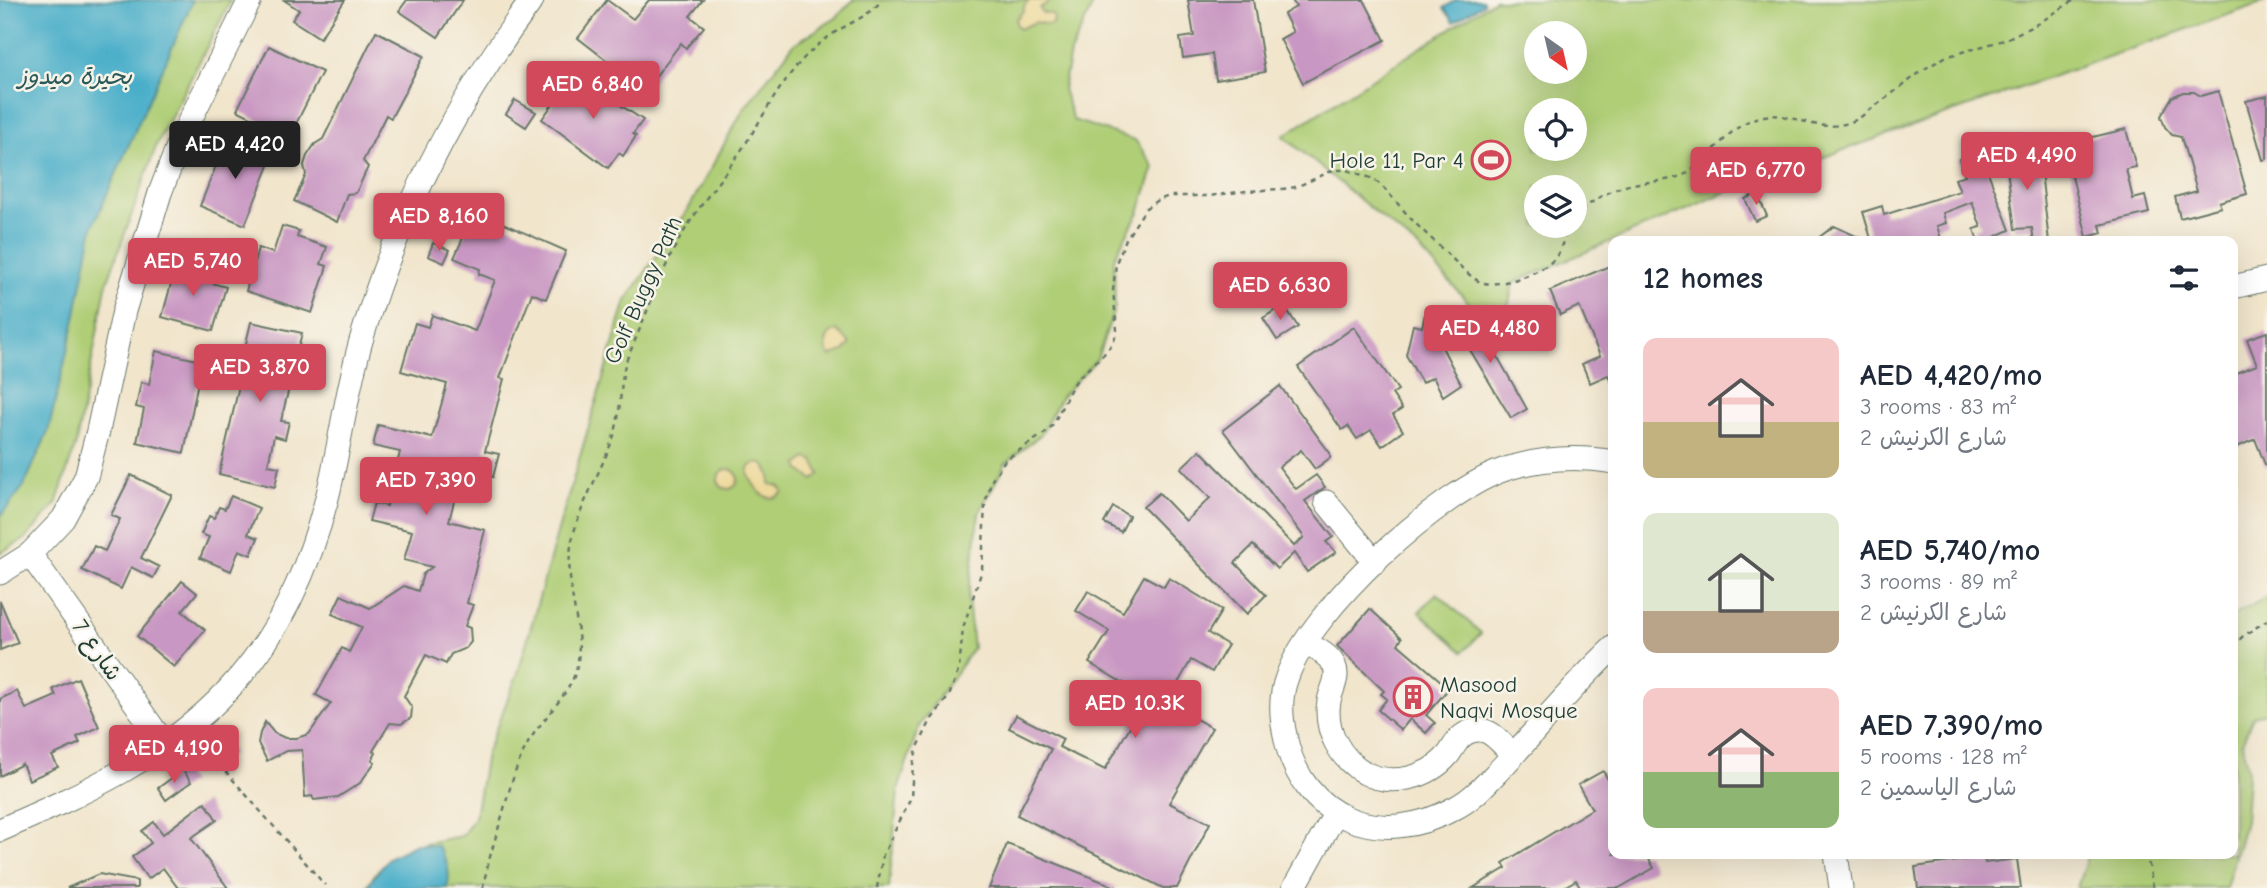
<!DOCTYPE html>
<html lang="en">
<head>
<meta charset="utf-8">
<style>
	body { margin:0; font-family:"Comic Neue","Playpen Sans Arabic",sans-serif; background:#f6f6f7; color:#1f2937; height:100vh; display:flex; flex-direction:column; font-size:26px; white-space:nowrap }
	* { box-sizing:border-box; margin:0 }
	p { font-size:23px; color:#747a83 }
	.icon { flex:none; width:38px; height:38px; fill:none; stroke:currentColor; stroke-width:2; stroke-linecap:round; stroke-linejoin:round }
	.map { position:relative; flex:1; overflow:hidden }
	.drawer { position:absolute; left:1608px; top:236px; width:630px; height:623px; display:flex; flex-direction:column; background:#fff; border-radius:14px; box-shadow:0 7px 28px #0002 }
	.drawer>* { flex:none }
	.needle { width:46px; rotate:146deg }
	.fabs { position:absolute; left:1524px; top:21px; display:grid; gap:14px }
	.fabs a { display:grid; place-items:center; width:63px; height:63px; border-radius:50%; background:#fff; box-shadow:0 7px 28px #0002; font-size:35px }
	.price { position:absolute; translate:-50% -60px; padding:0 16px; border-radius:7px; background:#d1495b; color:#fff; font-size:23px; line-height:46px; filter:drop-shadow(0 2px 4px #0008) }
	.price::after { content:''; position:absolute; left:50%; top:42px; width:21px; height:16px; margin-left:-10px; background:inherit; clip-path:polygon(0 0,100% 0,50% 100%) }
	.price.selected { background:#222; color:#fff }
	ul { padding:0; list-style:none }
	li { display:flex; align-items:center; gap:21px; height:175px; padding:0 35px }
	li span { display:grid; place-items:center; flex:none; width:196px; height:140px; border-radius:14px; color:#555 }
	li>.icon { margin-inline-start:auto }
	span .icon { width:84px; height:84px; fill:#fffc; stroke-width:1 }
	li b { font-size:30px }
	h2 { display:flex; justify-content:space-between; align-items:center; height:84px; padding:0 35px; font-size:30px }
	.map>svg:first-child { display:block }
	.green { fill:#afce76; stroke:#678655; stroke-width:2; fill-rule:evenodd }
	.sand { fill:#eeda9e; stroke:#868c69; stroke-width:2 }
	.water { fill:#49aec9; stroke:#34767e; stroke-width:2 }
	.building { fill:#c997c3 }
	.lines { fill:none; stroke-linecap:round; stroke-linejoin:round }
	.minor-casing { stroke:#687869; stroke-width:25 }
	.path { stroke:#687869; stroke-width:2.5; stroke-dasharray:5 5; stroke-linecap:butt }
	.minor { stroke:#fff; stroke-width:23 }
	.labels { text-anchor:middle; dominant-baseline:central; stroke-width:5; stroke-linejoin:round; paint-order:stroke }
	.poi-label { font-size:23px; fill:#1f3d34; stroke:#f7f3e8; text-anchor:end }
	.street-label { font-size:23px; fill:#1f3d34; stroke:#f7f3e8 }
	.water-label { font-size:24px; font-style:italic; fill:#2a5959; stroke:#f7f3e8 }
</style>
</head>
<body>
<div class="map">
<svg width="2267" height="888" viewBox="0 0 2267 888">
	<rect width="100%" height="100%" fill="#f7f3e8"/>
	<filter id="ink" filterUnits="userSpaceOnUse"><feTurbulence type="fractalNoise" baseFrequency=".0143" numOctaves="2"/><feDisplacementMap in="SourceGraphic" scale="14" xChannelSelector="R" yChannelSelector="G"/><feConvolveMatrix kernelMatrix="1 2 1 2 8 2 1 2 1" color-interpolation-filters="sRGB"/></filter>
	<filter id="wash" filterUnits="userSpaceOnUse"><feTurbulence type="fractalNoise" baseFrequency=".00686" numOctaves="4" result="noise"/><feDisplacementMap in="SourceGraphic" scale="28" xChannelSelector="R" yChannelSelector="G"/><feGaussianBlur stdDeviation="1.57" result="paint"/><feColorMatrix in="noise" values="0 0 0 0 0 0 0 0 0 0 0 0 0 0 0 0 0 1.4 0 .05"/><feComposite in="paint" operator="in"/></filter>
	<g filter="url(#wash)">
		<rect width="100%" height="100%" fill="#f1e5cc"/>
		<g class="green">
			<polygon points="0,0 231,0 157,144 106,286 76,444 56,504 25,539 0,553"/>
			<path d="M853 0H1095L1070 53 1063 89 1073 120 1135 140 1154 167 1139 212 1114 258 1115 307 1097 359 1061 397 1041 434 1005 464 979 513 968 599 973 648 919 726 898 790 889 888H366C389 846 418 844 462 836L475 817 486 754 518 673 559 527 626 301 689 208 743 110 794 44 836 18Z"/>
			<path d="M1495 0H2267V1L1733 189 1513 283 1505 323 1477 312 1420 249 1283 136ZM1575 33V72H1536V33ZM1536 110H1575V149H1536ZM1575 187V226H1536V187Z"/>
			<polygon points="1437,593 1481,633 1463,652 1419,612"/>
			<polygon points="2267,597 2267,713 2253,716 2242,743 2248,772 2245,821 2226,888 2077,888 2088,854 2233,854 2233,616"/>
		</g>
		<g class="sand">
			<polygon points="1030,0 1052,0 1040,8 1042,13 1051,14 1054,16 1053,23 1048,25 1036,22 1019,29 1016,24 1016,19 1023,11 1025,4"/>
			<path d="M837 330 849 342 850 345 844 351 830 356C823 346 825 334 837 330Z"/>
			<polygon points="806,458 813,460 820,474 813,480 800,470 798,465"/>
			<path d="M755 463 764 464 770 475V484C776 486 780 484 783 492 768 508 754 488 748 473L750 467Z"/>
			<circle cx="728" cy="479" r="10"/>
		</g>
		<g class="water">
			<polygon points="0,0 193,0 93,226 75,319 48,432 24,486 0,517"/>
			<polygon points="1456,0 1482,0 1484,3 1454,22 1444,8"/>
			<path d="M416 844 438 846C446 859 452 873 447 888H366L388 858Z"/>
		</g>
		<g id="blocks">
			<g class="building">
				<polygon points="284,0 345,0 320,38 292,20 299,10"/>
				<polygon points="407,0 463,0 438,37 399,11"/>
				<polygon points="607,0 633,19 649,0 703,0 690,16 704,27 686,48 681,43 645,90 578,38"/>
				<polygon points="1188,0 1253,0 1265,72 1216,80 1212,54 1183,58 1180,38 1194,36"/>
				<polygon points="1292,0 1364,0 1385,40 1303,83 1280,39 1293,32 1284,14 1296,7"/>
				<polygon points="376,31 424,56 391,118 386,115 363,161 368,167 356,193 347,194 337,222 294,201 306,175 304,165 307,156 315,144 323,139"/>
				<polygon points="269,46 322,72 290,136 237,110"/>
				<polygon points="574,75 643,120 633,134 636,136 623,156 619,153 608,168 542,119"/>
				<polygon points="2218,91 2247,194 2219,202 2221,207 2180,218 2175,197 2197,191 2181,137 2172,135 2165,127 2161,116 2172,97 2183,92 2194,92 2201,96"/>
				<polygon points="2267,96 2267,159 2263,160 2246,101"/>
				<polygon points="515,100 536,112 526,127 506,114"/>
				<polygon points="2126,129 2136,167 2126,169 2133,199 2145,196 2149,213 2100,225 2102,233 2087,237 2064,144"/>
				<polygon points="220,138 272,158 245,225 200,206 217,163 211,161"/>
				<polygon points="2027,144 2030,165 2040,163 2049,242 2034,242 2032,228 2015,229 2004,147"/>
				<polygon points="1980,151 2010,230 1994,237 1995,242 1978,242 1974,229 1981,227 1972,202 1943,213 1946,223 1937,226 1942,242 1872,242 1863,212 1882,206 1884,215 1960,191 1955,179 1965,175 1959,159"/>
				<polygon points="1757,193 1767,216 1755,221 1745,199"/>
				<polygon points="475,211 566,251 546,299 532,293 500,378 504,379 485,451 499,454 493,477 462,470 449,521 485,530 467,603 473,605 465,626 470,628 471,642 466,648 451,654 446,664 426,655 404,696 412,708 411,718 401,724 390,723 373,751 376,753 372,760 375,762 360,783 338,797 314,800 312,796 305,797 302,750 286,751 267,761 258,743 260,733 265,722 274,733 285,738 297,738 309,734 331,703 316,695 342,648 349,652 362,627 332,614 341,595 370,608 404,586 418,591 423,574 432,567 404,560 412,531 369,521 374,503 387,506 400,452 373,446 378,425 432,438 447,384 401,371 415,323 428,327 432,315 475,331 495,280 479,274 480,269 454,258"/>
				<polygon points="282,226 299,231 297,237 327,247 321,264 327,266 312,313 246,291 258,248 273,253"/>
				<polygon points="1834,226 1869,242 1813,242"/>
				<polygon points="433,243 450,250 444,263 428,256"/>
				<polygon points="177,262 204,269 201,280 226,287 213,331 162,317"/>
				<polygon points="1614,264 1614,387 1608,375 1590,383 1582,364 1600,356 1579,306 1560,315 1550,291"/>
				<polygon points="1284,305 1298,327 1277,340 1263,318"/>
				<polygon points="1425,314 1461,384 1443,396 1433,377 1422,383 1406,355 1413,325 1422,327"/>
				<polygon points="1449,315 1478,322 1527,409 1511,418"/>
				<polygon points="251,322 302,333 281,421 289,422 285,439 274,436 268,465 279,467 275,487 219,474 239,386 236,386"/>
				<polygon points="1354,327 1398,390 1392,394 1402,409 1393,415 1403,431 1382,446 1371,430 1357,439 1348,426 1342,430 1298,367"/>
				<polygon points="2267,332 2267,467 2266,467 2255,439 2233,449 2233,374 2257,365 2247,339"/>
				<polygon points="156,351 202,361 184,453 137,442 144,409 136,407 141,382 149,384"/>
				<polygon points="1280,386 1330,453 1330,458 1315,469 1301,450 1279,467 1296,489 1316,475 1325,487 1305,501 1333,537 1326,542 1336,552 1307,572 1294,553 1277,569 1253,545 1235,563 1266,595 1247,614 1143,507 1159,493 1186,521 1210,498 1181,468 1200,450 1294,546 1304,537 1223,430"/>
				<polygon points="131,475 172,495 141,558 159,567 153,578 131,567 121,589 82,570 94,546 105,551 120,519 111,515"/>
				<polygon points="231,496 259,508 248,534 258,538 251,555 239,550 231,571 200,558 209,537 201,534 209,516 214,518 219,507 225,509"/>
				<polygon points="1113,507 1129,516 1121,532 1104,523"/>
				<polygon points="1144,576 1164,587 1169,578 1222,610 1208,633 1228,645 1212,672 1191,660 1174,690 1185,696 1178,709 1212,728 1169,803 1210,823 1177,888 1163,888 1017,815 1051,749 1009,728 1016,715 1063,739 1059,747 1105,770 1144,702 1132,696 1135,690 1089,663 1109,631 1076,611 1088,591 1123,612"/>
				<polygon points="182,581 197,593 182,611 205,630 174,667 137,636"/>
				<polygon points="0,601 18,643 0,650"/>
				<polygon points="1370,609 1402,638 1398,644 1449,688 1426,715 1435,723 1426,733 1410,719 1401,730 1378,710 1387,699 1381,694 1384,691 1337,646"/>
				<polygon points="78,678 99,727 77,737 80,743 52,756 58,767 29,780 22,764 0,776 0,699 17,691 26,709 56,696 53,689"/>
				<polygon points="222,739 233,753 222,761 212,748"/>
				<polygon points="183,770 191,782 166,800 158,788"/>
				<polygon points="1603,771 1609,781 1614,779 1614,854 1646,854 1654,868 1619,888 1581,888 1576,880 1562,888 1473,888 1506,868 1503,863 1592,809 1578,785"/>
				<polygon points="205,802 217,820 191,838 228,888 178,888 163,868 148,879 132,857 151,843 142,831 154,822 163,834"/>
				<polygon points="1007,844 1116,887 1116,888 989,888"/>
				<polygon points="1984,857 1985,863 2017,859 2021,888 1918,888 1915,867"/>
				<polygon points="99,874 137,881 137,888 67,888"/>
			</g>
		</g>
	</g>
	<g filter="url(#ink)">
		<use href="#blocks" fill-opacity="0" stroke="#687869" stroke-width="2"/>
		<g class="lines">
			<defs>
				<g id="minor">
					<polyline points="2233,287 2267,279"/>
					<path d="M1614 462C1579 456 1543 458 1509 468 1441 488 1310 610 1287 677 1280 695 1281 717 1285 735 1301 820 1382 849 1455 808 1475 798 1490 779 1506 763 1542 724 1575 683 1614 647"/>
					<polyline points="1326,502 1375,562"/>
					<polyline points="30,554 165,745"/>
					<polyline points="0,573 30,554 63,519 86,477 98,431 124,311 160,193 182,136 250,0"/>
					<path d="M1305 643C1316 649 1328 654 1334 665 1340 678 1331 689 1329 701 1324 730 1340 759 1365 773 1392 787 1428 778 1448 755 1452 750 1455 743 1460 738 1466 732 1476 728 1485 731 1495 734 1505 747 1513 755"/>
					<path d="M0 830C82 794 166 757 228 690 280 635 310 566 328 494 341 441 347 386 363 334 399 212 457 101 532 0"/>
					<polyline points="1836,854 1841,888"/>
					<polyline points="1294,888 1335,814"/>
				</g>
			</defs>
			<use href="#minor" class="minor-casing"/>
			<g class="path">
				<path d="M1575 218C1591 199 1616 186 1640 183 1656 181 1673 181 1687 173 1713 158 1731 121 1764 116 1798 111 1817 138 1858 119L1926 68 1945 57 2004 40 2039 23 2074 0"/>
				<polyline points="2233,647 2242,637 2267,620"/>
				<polyline points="199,741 325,885"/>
				<polyline points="2144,854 2149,865 2153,888"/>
				<path d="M483 888C487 864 495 840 502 816 509 792 515 767 527 745 540 720 570 695 576 670 586 635 566 593 570 554 574 512 601 474 614 435 622 411 619 385 626 361 643 324 656 285 674 249 693 213 717 185 740 152 758 126 772 97 792 72 805 55 821 41 839 30 855 20 870 15 882 0"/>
				<path d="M877 888 883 855 911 798 913 764 917 749 931 720 949 696 959 669 963 628 982 570 985 503 992 480 1005 460 1045 433 1053 425 1070 390 1078 378 1107 351 1114 341 1117 330 1113 291 1116 263 1126 239 1146 208 1156 201 1169 196H1209L1246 191 1282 189 1296 187 1334 170H1347L1371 178 1381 185 1414 222 1465 271C1471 276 1476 281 1484 283 1502 287 1545 272 1556 257 1562 248 1564 236 1569 226"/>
			</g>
			<use href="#minor" class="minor"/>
		</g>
	</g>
	<defs>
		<symbol id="stadium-ring" viewBox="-11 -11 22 22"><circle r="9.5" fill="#f7f3e8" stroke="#d1495b" stroke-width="1.5"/><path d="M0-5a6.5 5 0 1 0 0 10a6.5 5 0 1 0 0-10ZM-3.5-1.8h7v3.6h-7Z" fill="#d1495b"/></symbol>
		<symbol id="building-ring" viewBox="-11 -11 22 22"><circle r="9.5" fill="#f7f3e8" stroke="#d1495b" stroke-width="1.5"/><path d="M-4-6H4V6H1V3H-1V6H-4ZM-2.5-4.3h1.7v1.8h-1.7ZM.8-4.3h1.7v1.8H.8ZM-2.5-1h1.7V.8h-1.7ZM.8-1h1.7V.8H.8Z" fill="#d1495b"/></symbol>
	</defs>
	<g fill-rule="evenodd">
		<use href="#stadium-ring" x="1469" y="138" width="44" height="44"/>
		<use href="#building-ring" x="1391" y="675" width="44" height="44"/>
	</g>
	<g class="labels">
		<g class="poi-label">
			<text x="1464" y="160">Hole 11, Par 4</text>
			<text x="1440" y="684" text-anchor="start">Masood<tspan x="1440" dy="26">Naqvi Mosque</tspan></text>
		</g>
		<g class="street-label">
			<text transform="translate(643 290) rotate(-66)">Golf Buggy Path</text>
			<text transform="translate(97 650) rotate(55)">شارع 7</text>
		</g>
		<g class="water-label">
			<text x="75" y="76">بحيرة ميدوز</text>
		</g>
	</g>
</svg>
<div class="fabs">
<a><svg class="needle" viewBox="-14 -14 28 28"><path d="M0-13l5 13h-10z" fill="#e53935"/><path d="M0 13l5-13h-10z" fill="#747a83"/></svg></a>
<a><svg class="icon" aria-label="locate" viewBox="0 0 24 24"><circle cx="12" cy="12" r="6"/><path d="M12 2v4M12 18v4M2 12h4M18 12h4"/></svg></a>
<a><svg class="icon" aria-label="layers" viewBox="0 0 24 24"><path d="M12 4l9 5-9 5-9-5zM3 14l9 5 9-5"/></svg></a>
</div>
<b class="price" style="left:593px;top:121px">AED 6,840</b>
<b class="price selected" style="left:235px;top:181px">AED 4,420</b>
<b class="price" style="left:2027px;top:192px">AED 4,490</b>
<b class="price" style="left:1756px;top:207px">AED 6,770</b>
<b class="price" style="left:439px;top:253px">AED 8,160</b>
<b class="price" style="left:193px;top:298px">AED 5,740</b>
<b class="price" style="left:1280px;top:322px">AED 6,630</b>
<b class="price" style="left:1490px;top:365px">AED 4,480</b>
<b class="price" style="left:260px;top:404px">AED 3,870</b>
<b class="price" style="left:426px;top:517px">AED 7,390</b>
<b class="price" style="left:1135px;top:740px">AED 10.3K</b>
<b class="price" style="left:174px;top:785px">AED 4,190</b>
<section class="drawer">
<h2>12 homes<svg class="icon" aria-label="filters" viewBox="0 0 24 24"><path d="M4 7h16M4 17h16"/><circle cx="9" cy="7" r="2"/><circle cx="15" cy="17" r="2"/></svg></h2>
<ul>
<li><span style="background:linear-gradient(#f6c9c9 60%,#c2b280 0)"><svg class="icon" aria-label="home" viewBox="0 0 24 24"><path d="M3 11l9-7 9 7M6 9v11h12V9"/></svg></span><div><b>AED 4,420/mo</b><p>3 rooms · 83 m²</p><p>شارع الكرنيش 2</p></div></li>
<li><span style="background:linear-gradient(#dfe7d0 70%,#b9a48a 0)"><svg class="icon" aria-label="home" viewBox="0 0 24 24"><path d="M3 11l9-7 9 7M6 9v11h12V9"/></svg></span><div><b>AED 5,740/mo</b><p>3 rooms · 89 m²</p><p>شارع الكرنيش 2</p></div></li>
<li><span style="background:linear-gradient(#f6c9c9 60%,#8fb573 0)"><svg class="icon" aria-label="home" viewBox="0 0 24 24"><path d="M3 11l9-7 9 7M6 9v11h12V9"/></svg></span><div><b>AED 7,390/mo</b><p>5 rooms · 128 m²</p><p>شارع الياسمين 2</p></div></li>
</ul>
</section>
</div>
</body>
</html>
